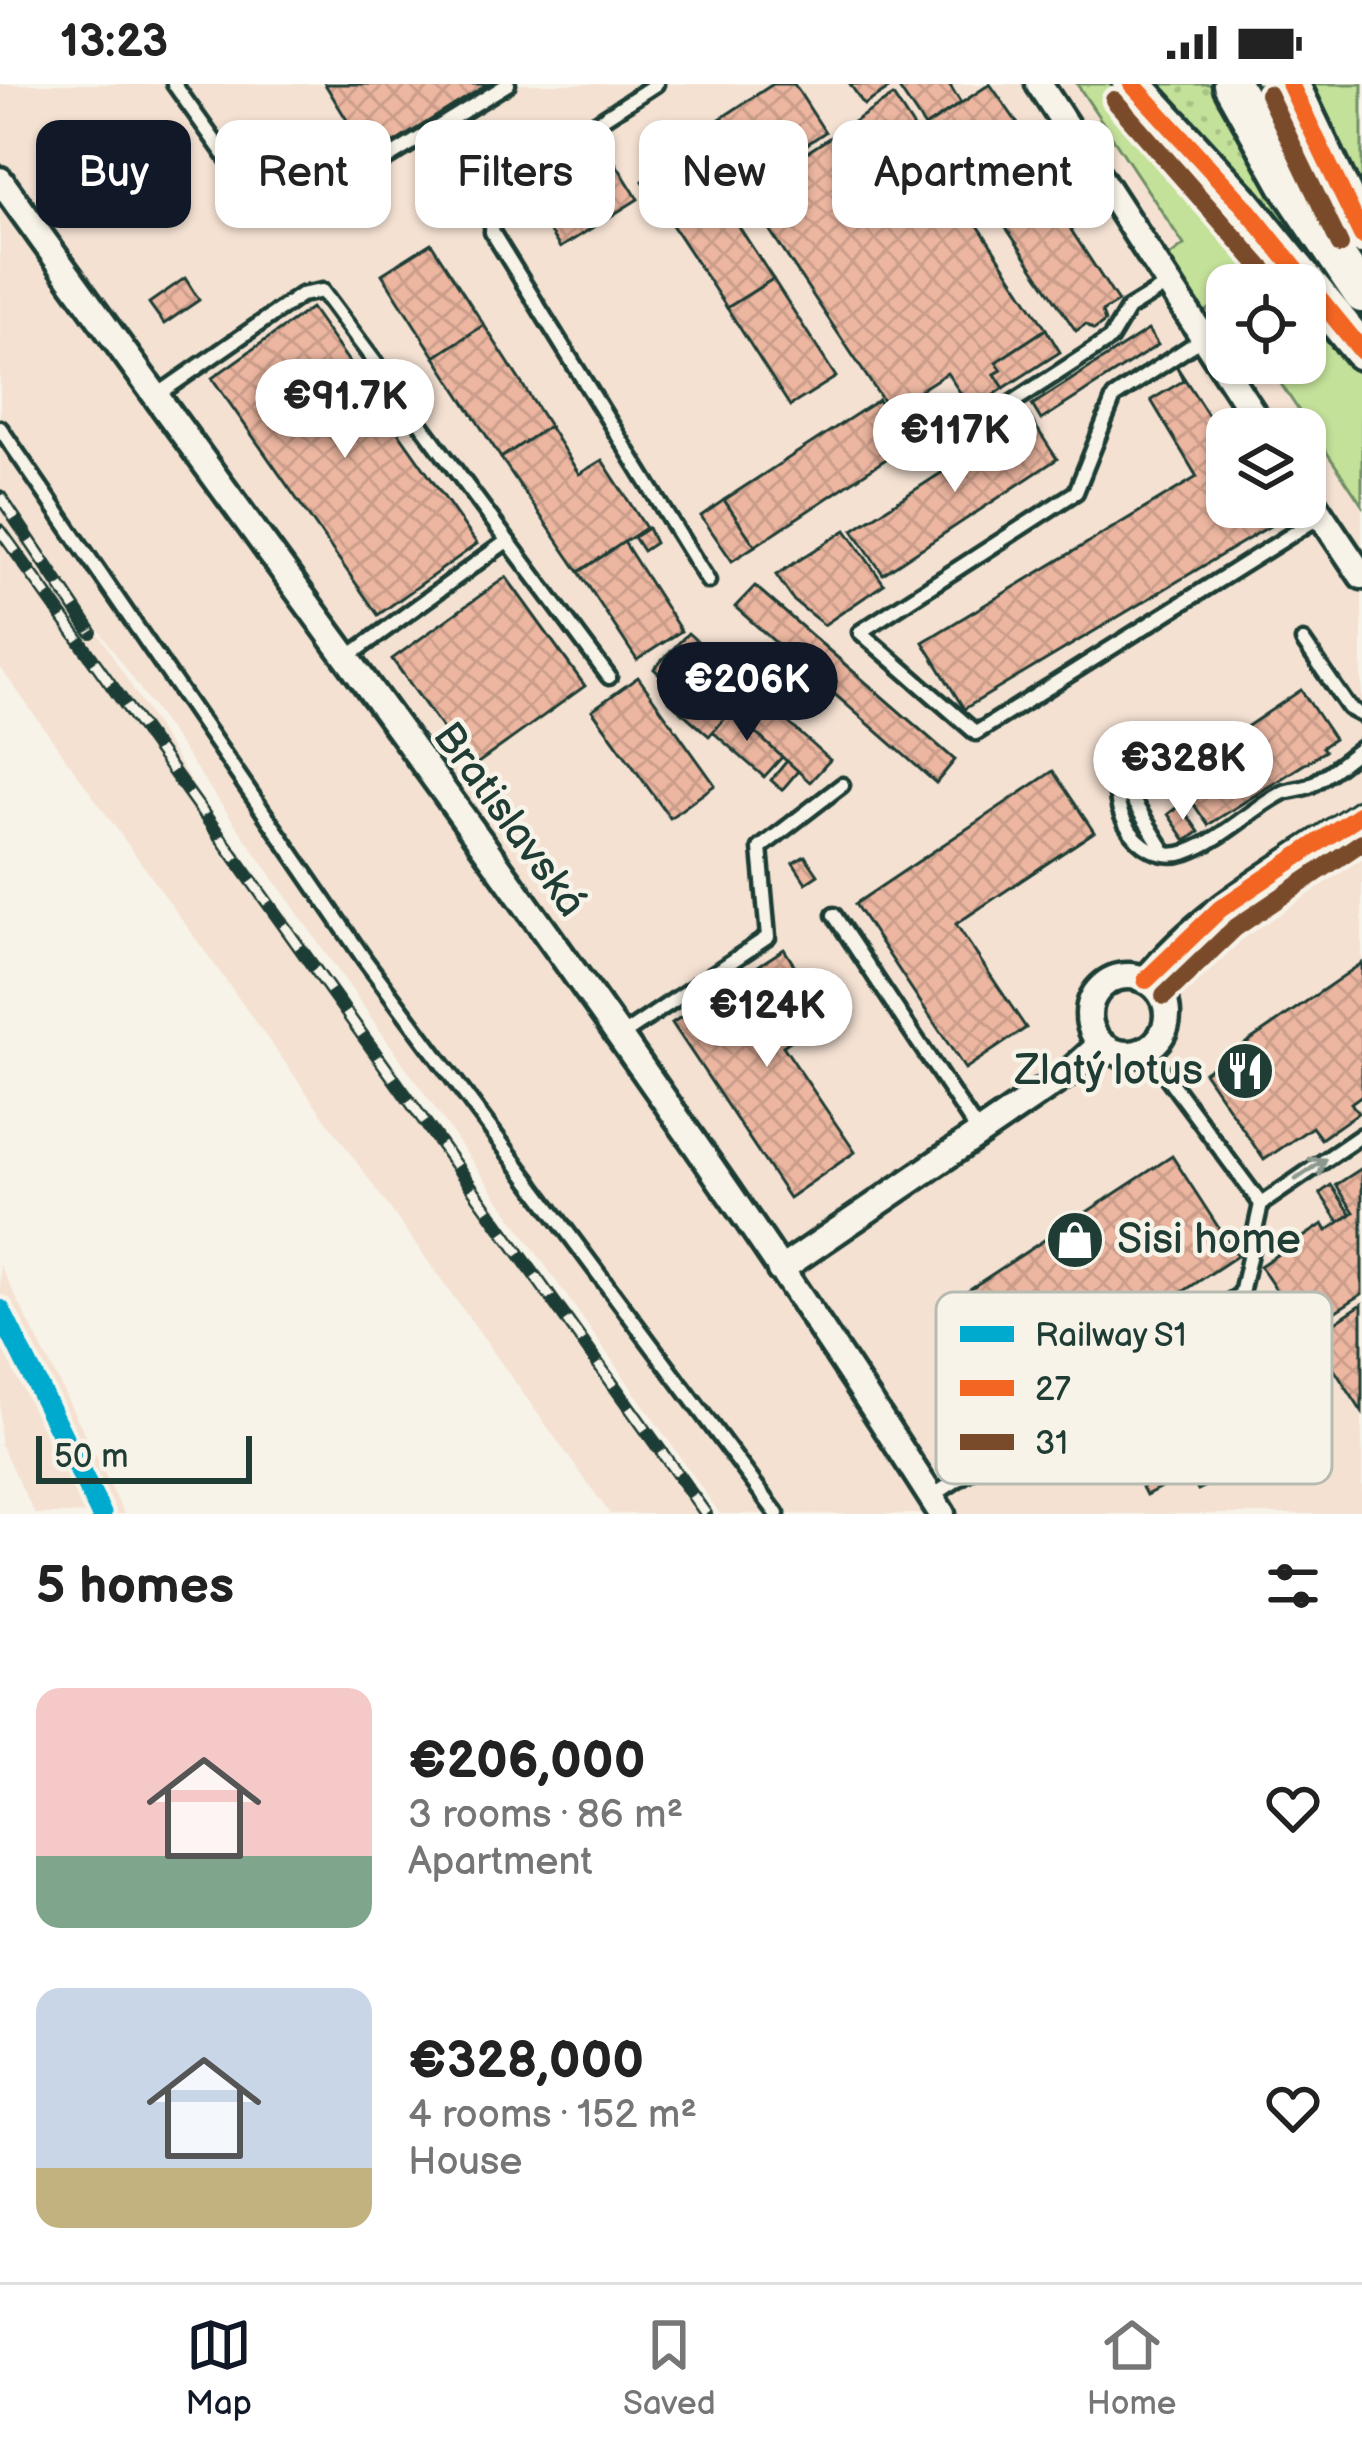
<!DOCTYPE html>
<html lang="en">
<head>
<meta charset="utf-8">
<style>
	body { margin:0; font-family:"Balsamiq Sans",sans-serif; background:#f6f6f6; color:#222; height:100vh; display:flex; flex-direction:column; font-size:45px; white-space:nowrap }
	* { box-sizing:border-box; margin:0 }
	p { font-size:39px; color:#767676 }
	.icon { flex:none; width:66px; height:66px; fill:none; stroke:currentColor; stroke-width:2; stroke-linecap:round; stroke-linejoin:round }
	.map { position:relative; height:1430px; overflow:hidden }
	.panel { display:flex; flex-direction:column; background:#fff; flex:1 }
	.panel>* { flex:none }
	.guide { position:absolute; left:36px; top:36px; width:1290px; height:108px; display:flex; gap:24px }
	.buttons { position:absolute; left:1206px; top:180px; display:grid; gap:24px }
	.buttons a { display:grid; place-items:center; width:120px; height:120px; border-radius:24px; background:#fff; box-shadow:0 3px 9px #0004; font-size:60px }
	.scale { position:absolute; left:36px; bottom:30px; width:216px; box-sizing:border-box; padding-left:12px; border:6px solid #1f3d34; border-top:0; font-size:33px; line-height:42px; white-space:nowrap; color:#1f3d34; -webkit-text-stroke:9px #f7f3e8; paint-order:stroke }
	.price { position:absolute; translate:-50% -102px; padding:0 27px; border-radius:42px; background:#fff; color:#222; font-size:39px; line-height:78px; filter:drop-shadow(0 3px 6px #0008) }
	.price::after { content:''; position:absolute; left:50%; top:72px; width:36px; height:27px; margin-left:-18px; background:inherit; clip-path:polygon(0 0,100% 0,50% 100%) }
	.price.current { background:#111827; color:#fff }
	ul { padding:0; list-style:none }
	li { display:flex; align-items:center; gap:36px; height:300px; padding:0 36px }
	li span { display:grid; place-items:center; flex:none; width:336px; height:240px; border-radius:24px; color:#555 }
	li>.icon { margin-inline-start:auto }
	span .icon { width:144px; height:144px; fill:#fffc; stroke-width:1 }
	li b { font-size:51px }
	h2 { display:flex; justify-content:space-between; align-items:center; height:144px; padding:0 36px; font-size:51px }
	.pill { padding:0 42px; border-radius:24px; background:#fff; box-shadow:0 3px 9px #0004; font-size:42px; line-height:108px }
	.pill.current { background:#111827; color:#fff }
	.status { display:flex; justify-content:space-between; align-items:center; height:84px; padding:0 60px; background:#fff; direction:ltr }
	.status svg { height:33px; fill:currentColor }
	.tabs { display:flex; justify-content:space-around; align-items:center; height:168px; border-top:3px solid #e0e0e0; background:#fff; font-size:33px; color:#767676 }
	.tabs a { display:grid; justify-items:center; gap:6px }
	.tabs .current { color:#111827 }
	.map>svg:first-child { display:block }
	.built { fill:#f4e1d2; fill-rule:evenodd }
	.green { fill:#c3e199; stroke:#718f66; stroke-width:3 }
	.park { fill:url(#park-dots); stroke:#718f66; stroke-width:3 }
	.building { fill:url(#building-cross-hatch); stroke:#1f3d34; stroke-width:3 }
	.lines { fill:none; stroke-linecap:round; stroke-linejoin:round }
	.service-casing { stroke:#1f3d34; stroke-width:21 }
	.minor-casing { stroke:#1f3d34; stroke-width:33 }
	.primary-casing { stroke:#1f3d34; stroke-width:45 }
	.service { stroke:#f7f3e8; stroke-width:12 }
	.minor { stroke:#f7f3e8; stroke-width:24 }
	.primary { stroke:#f7f3e8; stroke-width:36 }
	.rail-casing { stroke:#1f3d34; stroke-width:14 }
	.rail { stroke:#f7f3e8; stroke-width:9; stroke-dasharray:27; stroke-linecap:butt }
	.bus-1-casing { stroke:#f7f3e8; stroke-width:27 }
	.bus-2-casing { stroke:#f7f3e8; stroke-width:27 }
	.bus-1 { stroke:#f26522; stroke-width:18 }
	.bus-2 { stroke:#7a4b2a; stroke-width:18 }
	.rail-1-casing { stroke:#f7f3e8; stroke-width:30 }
	.rail-1 { stroke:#00a9ce; stroke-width:21 }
	.oneway { stroke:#8b988e }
	.labels { text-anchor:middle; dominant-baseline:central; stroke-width:9; stroke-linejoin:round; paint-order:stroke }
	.street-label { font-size:42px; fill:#1f3d34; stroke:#f7f3e8 }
	.poi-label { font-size:42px; fill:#1f3d34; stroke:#f7f3e8; text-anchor:end }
	.key { fill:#f7f3e8; stroke:#b6bcb2; stroke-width:3 }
	.key-label { font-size:33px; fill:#1f3d34 }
</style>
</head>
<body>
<div class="status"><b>13:23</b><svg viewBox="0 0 49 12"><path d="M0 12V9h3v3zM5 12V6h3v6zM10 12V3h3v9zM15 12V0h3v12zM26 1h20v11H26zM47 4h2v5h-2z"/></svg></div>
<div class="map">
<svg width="1362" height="1430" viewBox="0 0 1362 1430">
	<defs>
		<pattern id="park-dots" width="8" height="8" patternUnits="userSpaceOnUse" patternTransform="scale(3)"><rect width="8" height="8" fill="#c3e199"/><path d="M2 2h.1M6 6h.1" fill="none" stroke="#a7c284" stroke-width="1.8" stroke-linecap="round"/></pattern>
		<pattern id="building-cross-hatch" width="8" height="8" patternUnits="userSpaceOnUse" patternTransform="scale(3)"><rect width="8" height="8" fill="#ecb6a0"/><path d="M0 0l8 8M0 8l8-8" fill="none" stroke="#ca9d8a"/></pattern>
	</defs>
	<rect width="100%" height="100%" fill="#f7f3e8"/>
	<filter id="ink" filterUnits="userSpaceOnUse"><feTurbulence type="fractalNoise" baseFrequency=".00833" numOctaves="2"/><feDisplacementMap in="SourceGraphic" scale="24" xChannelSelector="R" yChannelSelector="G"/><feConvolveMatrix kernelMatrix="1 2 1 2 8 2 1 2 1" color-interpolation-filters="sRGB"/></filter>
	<g filter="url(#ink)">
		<g class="built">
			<path d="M0 0H1362V1430H720L79 518 198 709 715 1430H610L0 583ZM1227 201H1305V279H1227ZM1227 345H1305V423H1227Z"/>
			<polygon points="0,1181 98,1376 124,1430 35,1430 0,1360"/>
		</g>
		<g class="green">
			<polygon points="1077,0 1112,0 1291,201 1227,201 1227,220 1223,216 1203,229 1167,174 1184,161"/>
			<polygon points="1312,0 1362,0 1362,114"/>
			<polygon points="1305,218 1362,294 1362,421 1267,279 1305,279"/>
		</g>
		<polygon class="park" points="1153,0 1271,0 1362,181 1362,229 1354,235"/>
		<g class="building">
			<polygon points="325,0 488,0 370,74"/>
			<polygon points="773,0 794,0 825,48 760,92 720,35"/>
			<polygon points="850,0 896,0 864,21"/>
			<polygon points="896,0 949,0 961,19 925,43"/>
			<polygon points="990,0 1030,57 962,103 925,43"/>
			<polygon points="893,12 1046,245 996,278 1002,286 995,290 1004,304 972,326 947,289 889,326 745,109"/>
			<polygon points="687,63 773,195 727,224 643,97"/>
			<polygon points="608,67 638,115 560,164 529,115"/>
			<polygon points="1051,83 1086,136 1071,146 1118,218 1102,228 1105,238 1094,246 1086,240 1076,247 994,126"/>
			<polygon points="431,159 484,241 435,273 382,190"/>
			<polygon points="185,194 199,216 164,240 149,219"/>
			<polygon points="773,195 836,293 790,322 727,224"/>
			<polygon points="311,224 477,460 378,531 212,294"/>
			<polygon points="484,241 549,342 501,374 435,273"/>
			<polygon points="1046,245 1060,268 1004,304 995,290 1002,286 996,278"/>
			<polygon points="1148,246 1158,261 1041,336 1032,321"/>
			<polygon points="1177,283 1226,359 1218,364 1227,379 1227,423 1260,423 1275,439 964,625 923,558 1197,393 1151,316 1183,297"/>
			<polygon points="878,316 907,361 755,462 724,416"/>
			<polygon points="1029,332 1057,375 883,490 853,446"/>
			<polygon points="549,342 579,390 602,376 646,444 579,488 501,374"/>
			<polygon points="724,416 755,462 732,477 701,432"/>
			<polygon points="648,444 655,459 643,467 634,453"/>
			<polygon points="846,446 884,500 824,541 794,517 776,491"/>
			<polygon points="624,458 681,547 637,576 579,488"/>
			<polygon points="506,493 585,602 471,684 392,575"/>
			<polygon points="755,502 955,676 936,699 735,523"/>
			<polygon points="688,549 752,606 709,652 668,616 676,606 654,585"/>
			<polygon points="638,593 715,701 670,734 592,626"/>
			<polygon points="752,606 830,676 810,698 731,627"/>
			<polygon points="1301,606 1334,655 1322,663 1325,667 1208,741 1174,692"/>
			<polygon points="731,627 782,673 764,693 713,648"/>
			<polygon points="787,677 798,687 782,706 771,696"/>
			<polygon points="1053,687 1094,748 956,840 1026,944 965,985 855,820"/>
			<polygon points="1180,721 1199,748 1186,757 1168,730"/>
			<polygon points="805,772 818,791 806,799 793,779"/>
			<polygon points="784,865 826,932 783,962 855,1068 789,1114 672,939"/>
			<polygon points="1362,879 1362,1011 1351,1019 1358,1029 1321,1055 1312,1043 1264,1076 1204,988"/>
			<polygon points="1172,1072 1237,1172 998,1330 953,1261 947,1220"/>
			<polygon points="1362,1084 1362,1210 1304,1248 1260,1182 1323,1140 1327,1147 1354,1128 1336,1101"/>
			<polygon points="1331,1101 1351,1130 1339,1138 1320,1109"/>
			<polygon points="1362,1220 1362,1328 1313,1253"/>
			<polygon points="1153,1363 1172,1397 1146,1411 1128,1376"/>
			<polygon points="1221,1372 1230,1390 1198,1406 1189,1388"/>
		</g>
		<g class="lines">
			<defs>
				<g id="service">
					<polyline points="174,0 256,115 280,129 313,120 508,0"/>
					<polyline points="656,0 494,105 492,148 708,497"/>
					<polyline points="1203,254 1114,313 1076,408 860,548 976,649 1321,432"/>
					<polyline points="156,312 301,211 322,207 609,593"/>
					<polyline points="910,322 938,367 1110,255 1128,225 1167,201"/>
					<polyline points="0,344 365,876 777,1430"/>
					<polyline points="1303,557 1349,624 1362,631"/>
					<polyline points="345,575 507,457"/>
					<path d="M1131 672C1094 708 1136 786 1187 768 1222 756 1250 726 1282 709 1291 705 1300 706 1309 702 1327 692 1345 676 1362 664"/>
					<polyline points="1117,691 1166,770"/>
					<polyline points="834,831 978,1048"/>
					<polyline points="618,954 768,853 760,764 842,701"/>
					<polyline points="1147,966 1261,1120"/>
					<polyline points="931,1413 1241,1210 1261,1120 1362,1051"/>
				</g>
				<g id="minor">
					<polyline points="1039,0 1263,345"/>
					<path d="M0 96C315 537 652 974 942 1430"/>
					<polyline points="1305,407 1362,492"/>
					<circle cx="1128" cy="931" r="39"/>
					<path d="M1146 896C1203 824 1288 781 1362 729"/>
					<polyline points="780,1186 1071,987 1101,960"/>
				</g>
				<g id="primary">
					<polyline points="1132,0 1244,122 1362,267"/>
					<polyline points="1232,0 1289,102 1362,210"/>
					<polyline points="1290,0 1362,151"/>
				</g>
			</defs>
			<use href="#service" class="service-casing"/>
			<use href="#minor" class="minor-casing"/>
			<use href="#primary" class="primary-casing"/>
			<use href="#service" class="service"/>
			<use href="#minor" class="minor"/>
			<use href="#primary" class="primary"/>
			<defs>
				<g id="rail">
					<polyline points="0,412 91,548"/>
					<polyline points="0,446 706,1430"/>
				</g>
			</defs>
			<use href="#rail" class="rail-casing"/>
			<use href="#rail" class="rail"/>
			<defs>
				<g id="bus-1">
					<polyline points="1132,0 1244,122 1362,267"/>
					<polyline points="1290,0 1362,151"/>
					<polyline points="1146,896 1220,825 1362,729"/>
				</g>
				<g id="bus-2">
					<polyline points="1268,10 1340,161"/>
					<polyline points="1114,16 1277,201"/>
					<polyline points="1164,912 1235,844 1362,758"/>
				</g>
			</defs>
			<use href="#bus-1" class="bus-1-casing"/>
			<use href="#bus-2" class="bus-2-casing"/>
			<use href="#bus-1" class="bus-1"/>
			<use href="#bus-2" class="bus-2"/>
			<defs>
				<polyline id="rail-1" points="0,1226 101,1430"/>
			</defs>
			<use href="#rail-1" class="rail-1-casing"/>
			<use href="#rail-1" class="rail-1"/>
		</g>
		<defs><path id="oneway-shaft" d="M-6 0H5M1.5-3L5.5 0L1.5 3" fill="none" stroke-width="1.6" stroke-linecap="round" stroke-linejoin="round" transform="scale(3)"/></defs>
		<use class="oneway" href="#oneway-shaft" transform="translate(1311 1085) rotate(-34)"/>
	</g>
	<defs>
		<symbol id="restaurant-disc" viewBox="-11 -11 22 22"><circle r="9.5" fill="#1f3d34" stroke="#f7f3e8"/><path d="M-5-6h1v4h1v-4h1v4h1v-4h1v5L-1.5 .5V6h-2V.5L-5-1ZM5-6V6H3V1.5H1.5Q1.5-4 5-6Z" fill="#fff"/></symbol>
		<symbol id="shop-disc" viewBox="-11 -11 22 22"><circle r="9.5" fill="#1f3d34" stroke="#f7f3e8"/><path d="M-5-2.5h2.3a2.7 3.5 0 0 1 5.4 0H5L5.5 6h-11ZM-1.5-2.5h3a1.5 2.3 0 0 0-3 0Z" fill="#fff"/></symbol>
	</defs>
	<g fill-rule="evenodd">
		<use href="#restaurant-disc" x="1212" y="954" width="66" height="66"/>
		<use href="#shop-disc" x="1042" y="1123" width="66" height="66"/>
	</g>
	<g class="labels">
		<g class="street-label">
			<text transform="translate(509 736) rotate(54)">Bratislavská</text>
		</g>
		<g class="poi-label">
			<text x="1203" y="987">Zlatý lotus</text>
			<text x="1117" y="1156" text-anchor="start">Sisi home</text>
		</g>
	</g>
	<rect x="936" y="1208" width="396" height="192" rx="18" class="key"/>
	<rect x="960" y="1242" width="54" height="16" fill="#00a9ce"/>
	<rect x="960" y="1296" width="54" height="16" fill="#f26522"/>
	<rect x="960" y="1350" width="54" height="16" fill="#7a4b2a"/>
	<g class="key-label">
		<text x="1035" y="1262">Railway S1</text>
		<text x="1035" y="1316">27</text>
		<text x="1035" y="1370">31</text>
	</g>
</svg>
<div class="buttons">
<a><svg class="icon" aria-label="locate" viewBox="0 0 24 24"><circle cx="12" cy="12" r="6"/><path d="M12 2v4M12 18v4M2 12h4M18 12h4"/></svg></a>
<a><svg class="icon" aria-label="layers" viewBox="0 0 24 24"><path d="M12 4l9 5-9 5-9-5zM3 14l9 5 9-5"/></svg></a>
</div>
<div class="scale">50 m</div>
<b class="price" style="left:345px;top:377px">€91.7K</b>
<b class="price" style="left:955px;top:411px">€117K</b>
<b class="price current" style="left:747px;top:660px">€206K</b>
<b class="price" style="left:1183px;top:739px">€328K</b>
<b class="price" style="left:767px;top:986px">€124K</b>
<div class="guide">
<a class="pill current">Buy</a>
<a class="pill">Rent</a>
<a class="pill">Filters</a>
<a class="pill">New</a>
<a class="pill">Apartment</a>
</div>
</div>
<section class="panel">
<h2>5 homes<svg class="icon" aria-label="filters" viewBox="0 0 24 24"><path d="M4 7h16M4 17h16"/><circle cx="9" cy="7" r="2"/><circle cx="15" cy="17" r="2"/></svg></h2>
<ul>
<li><span style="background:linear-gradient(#f6c9c9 70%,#7fa58c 0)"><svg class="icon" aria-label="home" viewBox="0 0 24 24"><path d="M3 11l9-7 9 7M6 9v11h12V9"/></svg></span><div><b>€206,000</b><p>3 rooms · 86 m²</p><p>Apartment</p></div><svg class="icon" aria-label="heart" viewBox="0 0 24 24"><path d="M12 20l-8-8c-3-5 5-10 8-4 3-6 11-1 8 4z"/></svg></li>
<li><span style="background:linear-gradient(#c9d6e8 75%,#c2b280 0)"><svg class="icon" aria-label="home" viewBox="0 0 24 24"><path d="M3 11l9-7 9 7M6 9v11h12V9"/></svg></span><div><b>€328,000</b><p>4 rooms · 152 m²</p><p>House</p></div><svg class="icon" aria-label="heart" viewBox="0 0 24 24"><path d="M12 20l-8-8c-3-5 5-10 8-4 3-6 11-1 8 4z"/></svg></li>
</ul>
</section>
<nav class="tabs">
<a class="current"><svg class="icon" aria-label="map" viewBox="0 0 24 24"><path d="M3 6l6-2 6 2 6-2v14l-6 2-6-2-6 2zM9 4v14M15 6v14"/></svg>Map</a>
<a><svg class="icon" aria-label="saved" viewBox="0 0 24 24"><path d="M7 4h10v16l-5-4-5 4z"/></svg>Saved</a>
<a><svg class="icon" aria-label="home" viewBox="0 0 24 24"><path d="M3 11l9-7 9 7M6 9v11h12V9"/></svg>Home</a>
</nav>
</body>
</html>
